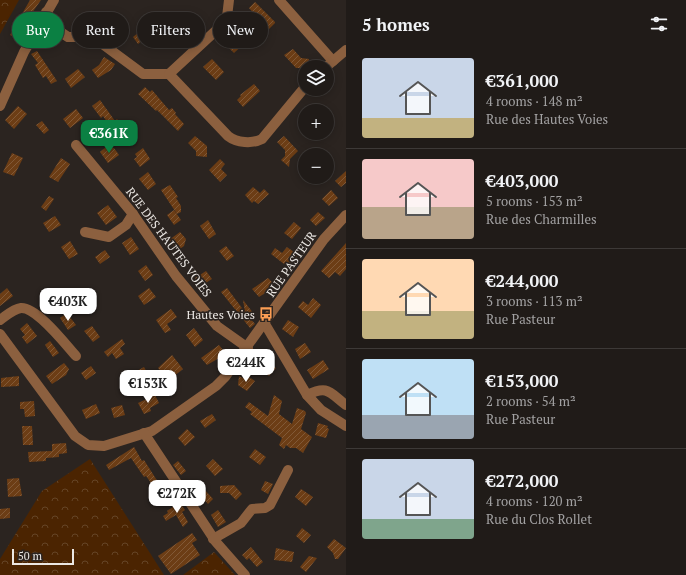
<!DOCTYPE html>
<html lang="en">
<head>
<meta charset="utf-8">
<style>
	body { margin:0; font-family:"PT Serif",serif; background:#282421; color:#f1f3f6; height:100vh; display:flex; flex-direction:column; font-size:15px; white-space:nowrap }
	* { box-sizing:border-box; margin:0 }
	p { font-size:13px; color:#a2a1a2 }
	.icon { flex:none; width:22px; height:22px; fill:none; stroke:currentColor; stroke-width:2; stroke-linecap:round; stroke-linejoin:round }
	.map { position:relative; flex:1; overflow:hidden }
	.drawer { display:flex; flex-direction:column; background:#201b18; width:340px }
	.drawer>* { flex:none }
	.hud { position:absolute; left:12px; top:12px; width:274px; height:36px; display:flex; gap:8px }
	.tools { position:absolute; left:298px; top:60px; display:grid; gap:8px }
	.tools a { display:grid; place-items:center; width:36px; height:36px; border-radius:50%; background:#201b18; box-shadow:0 2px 10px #0003,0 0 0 1px #3d3937; font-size:20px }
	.scale { position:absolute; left:12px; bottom:10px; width:62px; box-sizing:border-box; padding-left:4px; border:2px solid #ebe7e3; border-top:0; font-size:11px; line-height:14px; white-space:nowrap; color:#ebe7e3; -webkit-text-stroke:3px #2b2420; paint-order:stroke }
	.price { position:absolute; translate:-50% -34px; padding:0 9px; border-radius:8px; background:#fff; color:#222; font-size:13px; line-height:26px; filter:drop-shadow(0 1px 2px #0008) }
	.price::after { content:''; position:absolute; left:50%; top:24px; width:12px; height:9px; margin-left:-6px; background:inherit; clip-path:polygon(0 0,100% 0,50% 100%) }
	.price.on { background:#0b8043; color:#fff }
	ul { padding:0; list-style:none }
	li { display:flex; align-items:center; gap:12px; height:100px; padding:0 16px }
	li+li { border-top:1px solid #3d3937 }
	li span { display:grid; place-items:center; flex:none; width:112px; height:80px; border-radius:4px; color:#555 }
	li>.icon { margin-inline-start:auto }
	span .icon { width:48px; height:48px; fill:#fffc; stroke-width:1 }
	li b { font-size:17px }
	h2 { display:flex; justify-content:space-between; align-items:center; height:48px; padding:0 16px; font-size:17px }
	.chip { padding:0 14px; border-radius:18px; background:#201b18; box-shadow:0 2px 10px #0003,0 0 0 1px #3d3937; font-size:14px; line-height:36px }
	.chip.on { background:#0b8043; color:#fff }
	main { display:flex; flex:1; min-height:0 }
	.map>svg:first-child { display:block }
	.forest { fill:url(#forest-crowns) }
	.building { fill:url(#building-hatch) }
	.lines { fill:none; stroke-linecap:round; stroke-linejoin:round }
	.minor { stroke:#8c603f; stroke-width:10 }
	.labels { text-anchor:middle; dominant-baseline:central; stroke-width:3.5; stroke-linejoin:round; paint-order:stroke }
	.street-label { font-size:12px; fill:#ebe7e3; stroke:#2b2420 }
	.poi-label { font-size:12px; fill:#ebe7e3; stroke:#2b2420; text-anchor:end }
</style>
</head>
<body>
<main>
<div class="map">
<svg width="346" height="575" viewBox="0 0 346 575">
	<defs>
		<pattern id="forest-crowns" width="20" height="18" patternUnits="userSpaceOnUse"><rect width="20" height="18" fill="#4b2401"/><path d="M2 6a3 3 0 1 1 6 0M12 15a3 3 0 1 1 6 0" fill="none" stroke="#654426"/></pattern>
		<pattern id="building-hatch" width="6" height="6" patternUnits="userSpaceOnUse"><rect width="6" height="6" fill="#6c3d15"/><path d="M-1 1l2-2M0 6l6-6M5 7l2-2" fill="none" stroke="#815937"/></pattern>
	</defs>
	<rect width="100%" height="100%" fill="#2b2420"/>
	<g class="forest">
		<polygon points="0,0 19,0 0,34"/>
		<polygon points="90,459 164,575 0,575 0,559 42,491"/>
		<polygon points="214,552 235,575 183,575"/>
	</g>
	<g class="building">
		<polygon points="30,0 41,0 25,23 24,27 27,28 20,40 10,35"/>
		<polygon points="255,2 275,22 275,23 268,30 249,8"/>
		<polygon points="185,12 195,23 188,29 186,26 180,32 173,24"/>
		<polygon points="145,27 157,42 158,48 153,48 143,40 138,44 133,37"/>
		<polygon points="240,33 247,41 234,53 226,45"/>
		<polygon points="293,49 301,58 309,59 308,67 301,66 301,68 296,68 284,55"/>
		<polygon points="37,51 57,81 51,84 46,76 43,78 35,65 38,63 31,54"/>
		<polygon points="104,57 115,64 111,70 98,78 92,70 99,65"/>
		<polygon points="212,59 224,72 216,80 203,67"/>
		<polygon points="78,69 85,77 71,88 65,79"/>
		<polygon points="254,84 260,91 243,107 237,100 241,96 240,95"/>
		<polygon points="145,87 150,92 152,90 169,110 172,108 176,113 175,114 184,124 178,131 157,110 156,111 138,94"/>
		<polygon points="100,100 115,121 117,119 127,132 118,138 103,116 101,118 92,106"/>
		<polygon points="18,106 27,114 14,129 5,120"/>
		<polygon points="76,109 83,118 70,128 63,119"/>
		<polygon points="42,121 49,130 44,134 36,125"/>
		<polygon points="195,136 207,146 207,157 196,156 196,151 188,143"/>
		<polygon points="284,136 298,151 290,159 289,167 281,160 285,156 285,150 277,142"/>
		<polygon points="106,147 114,148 119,155 108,163 100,152"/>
		<polygon points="143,148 150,159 140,167 134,159 137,157 135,154"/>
		<polygon points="12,153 23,158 14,176 3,172"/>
		<polygon points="61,158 70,164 58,182 49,177"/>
		<polygon points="220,159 225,164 221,169 227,175 220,182 209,170"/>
		<polygon points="346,171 346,183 341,187 335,181"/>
		<polygon points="148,172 156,184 148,190 139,179"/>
		<polygon points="170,185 178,197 176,198 181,206 181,212 177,214 161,190"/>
		<polygon points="253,187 260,193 264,189 269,194 258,204 254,201 252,203 245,195"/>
		<polygon points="331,190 338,198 329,206 322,199"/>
		<polygon points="49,196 54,199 46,211 41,207"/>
		<polygon points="108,205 117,217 106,225 97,213"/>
		<polygon points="174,210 181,220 174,225 167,215"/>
		<polygon points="318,212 325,218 316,226 310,220"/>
		<polygon points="55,216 61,225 49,232 43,223"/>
		<polygon points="208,220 216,234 209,239 200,226"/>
		<polygon points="294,222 301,228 292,239 284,233"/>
		<polygon points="180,232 186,239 184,246 177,251 169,240"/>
		<polygon points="131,237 139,249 130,255 122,243"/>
		<polygon points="70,241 78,254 69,259 61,247"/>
		<polygon points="346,243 346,269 340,276 335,272 329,278 321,271"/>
		<polygon points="226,246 234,256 227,261 219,251"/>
		<polygon points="287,247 298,255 290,265 286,262 284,264 271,254 275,248 282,253"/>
		<polygon points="105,250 110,257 100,264 95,257"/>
		<polygon points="146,265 153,275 145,281 138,271"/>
		<polygon points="206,271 212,279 201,286 195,278"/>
		<polygon points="268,278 272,282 270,284 273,288 259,297 252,289"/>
		<polygon points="7,288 13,296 0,306 0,294"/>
		<polygon points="60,288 68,299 60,305 52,293"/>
		<polygon points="149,288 156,297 144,305 138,296"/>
		<polygon points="227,288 245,312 243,300 254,314 250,318 255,324 250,328 221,292"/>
		<polygon points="313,298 321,305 311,318 298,307 303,301 308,305"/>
		<polygon points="171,309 177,317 167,324 171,330 165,333 156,320"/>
		<polygon points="67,313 76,325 68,330 60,318"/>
		<polygon points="288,320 299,327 293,337 282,329"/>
		<polygon points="27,323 37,336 27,344 22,337 25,335 20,329"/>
		<polygon points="92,326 100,337 93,342 84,331"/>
		<polygon points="194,328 203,340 195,347 186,335"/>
		<polygon points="122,339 125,344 120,348 124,354 116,359 112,353 108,357 104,352"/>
		<polygon points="50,341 59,353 53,357 45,345"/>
		<polygon points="305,343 311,352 300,359 295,349"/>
		<polygon points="219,345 226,354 207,365 201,358"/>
		<polygon points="172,355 183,369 173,377 171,374 166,378 158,368"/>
		<polygon points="266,360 276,368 269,376 259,368"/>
		<polygon points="323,360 329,369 313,379 307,370"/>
		<polygon points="64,363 69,369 66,375 52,384 46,376"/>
		<polygon points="91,366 96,373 86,380 81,373"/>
		<polygon points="144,367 149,376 146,387 138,385 140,377 137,371"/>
		<polygon points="246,375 255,381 247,391 238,385 239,376 243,378"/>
		<polygon points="19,376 19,386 1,387 1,378"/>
		<polygon points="155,395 159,403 150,408 151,411 144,414 138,403"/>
		<polygon points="274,395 282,401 279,414 292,424 297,408 305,411 306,413 301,429 312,437 303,453 296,448 290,448 286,445 284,449 279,445 282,438 250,414 252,412 245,407 249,402 268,416"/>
		<polygon points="34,401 35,416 25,417 24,409 20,409 20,402"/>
		<polygon points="96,404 100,413 86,419 82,410"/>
		<polygon points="122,405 125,415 114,418 111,408"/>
		<polygon points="212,414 216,420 205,428 200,421"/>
		<polygon points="318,423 328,426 327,428 329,429 326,438 315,435"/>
		<polygon points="22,426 32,426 33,445 23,445"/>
		<polygon points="187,429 195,437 185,446 178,438"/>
		<polygon points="66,443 67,453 59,454 59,457 46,458 46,461 29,462 28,452 52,451 52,444"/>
		<polygon points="134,447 142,461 144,460 158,482 159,481 167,492 161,497 146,476 144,477 131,458 109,470 106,465"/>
		<polygon points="255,449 266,457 260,465 249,457"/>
		<polygon points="213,459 223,469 215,476 206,466"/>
		<polygon points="178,461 186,471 181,475 173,465"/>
		<polygon points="19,478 22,496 8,497 7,479"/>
		<polygon points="265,481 273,484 268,494 261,490"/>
		<polygon points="234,485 242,494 236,500 229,493 220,493 220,486"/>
		<polygon points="301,489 313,497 306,506 295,497"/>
		<polygon points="205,490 213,499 208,504 200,495"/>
		<polygon points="180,502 185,510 182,512 188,522 183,527 176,515 166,521 163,516 168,513 167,511"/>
		<polygon points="10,508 10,518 0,519 0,509"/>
		<polygon points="218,510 226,522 218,527 211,515"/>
		<polygon points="302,528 311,535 304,543 296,536"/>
		<polygon points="192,533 197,540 192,543 200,555 171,574 158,556"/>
		<polygon points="334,539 346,548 338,559 335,559 333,553 327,547"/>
		<polygon points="251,547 263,562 257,567 249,558 247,560 242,555"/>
		<polygon points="276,548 294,552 292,562 274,560"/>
		<polygon points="309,556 317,558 306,572 300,567"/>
	</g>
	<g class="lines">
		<g class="minor">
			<polyline points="279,0 333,61"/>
			<polyline points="46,12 62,33 68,37 93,37 143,74 169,74 222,25 227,17 229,0"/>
			<polyline points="326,67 346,50"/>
			<path d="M169 74 228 136C237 143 252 144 262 139L305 87"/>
			<polyline points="0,106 24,52 54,0"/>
			<polyline points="76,145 133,214 176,276 217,326 248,348"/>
			<polyline points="85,232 109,237 126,225 133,214"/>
			<path d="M0 320C6 316 13 309 21 308 37 307 66 345 76 356"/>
			<polyline points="265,324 307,395 321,410 346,426"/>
			<polyline points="0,334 75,436 88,445 104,446 152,431 216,386 225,377 324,239 346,215"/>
			<path d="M307 395C328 385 329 392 346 405"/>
			<polyline points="144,433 216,542 245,575"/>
			<polyline points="213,539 241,523 252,509 265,508 270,505 288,470"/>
		</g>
	</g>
	<defs>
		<symbol id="bus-bare" viewBox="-9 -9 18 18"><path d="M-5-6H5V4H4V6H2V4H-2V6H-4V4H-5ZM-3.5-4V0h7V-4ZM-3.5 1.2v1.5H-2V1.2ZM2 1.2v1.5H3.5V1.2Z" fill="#fc9d53" stroke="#2b2420" stroke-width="2.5" paint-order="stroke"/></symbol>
	</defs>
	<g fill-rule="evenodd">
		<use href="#bus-bare" x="256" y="304" width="20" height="20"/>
	</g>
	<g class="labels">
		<g class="street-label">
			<text transform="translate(169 242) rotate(53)">RUE DES HAUTES VOIES</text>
			<text transform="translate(291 264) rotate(-55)">RUE PASTEUR</text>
		</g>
		<g class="poi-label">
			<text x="255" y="314">Hautes Voies</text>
		</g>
	</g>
</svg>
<div class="tools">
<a><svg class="icon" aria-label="layers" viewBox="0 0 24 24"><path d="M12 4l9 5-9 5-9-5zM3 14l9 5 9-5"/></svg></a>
<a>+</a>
<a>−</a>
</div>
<div class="scale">50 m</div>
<b class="price on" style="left:109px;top:154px">€361K</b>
<b class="price" style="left:68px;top:322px">€403K</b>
<b class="price" style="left:246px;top:383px">€244K</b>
<b class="price" style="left:148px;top:404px">€153K</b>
<b class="price" style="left:177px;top:514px">€272K</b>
<div class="hud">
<a class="chip on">Buy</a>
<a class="chip">Rent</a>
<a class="chip">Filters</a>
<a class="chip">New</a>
</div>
</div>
<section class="drawer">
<h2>5 homes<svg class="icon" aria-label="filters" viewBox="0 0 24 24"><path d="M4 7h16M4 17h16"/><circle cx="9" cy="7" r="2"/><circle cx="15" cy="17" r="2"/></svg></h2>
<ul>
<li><span style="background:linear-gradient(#c9d6e8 75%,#c2b280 0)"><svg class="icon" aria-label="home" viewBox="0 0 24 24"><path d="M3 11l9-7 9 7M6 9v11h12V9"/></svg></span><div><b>€361,000</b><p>4 rooms · 148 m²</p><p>Rue des Hautes Voies</p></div></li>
<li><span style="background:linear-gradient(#f6c9c9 60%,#b9a48a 0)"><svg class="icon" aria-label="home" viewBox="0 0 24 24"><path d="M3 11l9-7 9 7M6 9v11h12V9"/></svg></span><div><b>€403,000</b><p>5 rooms · 153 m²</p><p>Rue des Charmilles</p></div></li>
<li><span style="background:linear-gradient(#ffd9b3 65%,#c2b280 0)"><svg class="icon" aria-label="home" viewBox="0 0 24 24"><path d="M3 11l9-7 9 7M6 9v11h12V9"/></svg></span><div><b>€244,000</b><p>3 rooms · 113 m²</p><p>Rue Pasteur</p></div></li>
<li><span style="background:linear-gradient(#bfe0f5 70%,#9aa5b1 0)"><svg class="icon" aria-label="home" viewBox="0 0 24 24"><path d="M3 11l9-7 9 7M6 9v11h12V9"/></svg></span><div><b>€153,000</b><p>2 rooms · 54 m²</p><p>Rue Pasteur</p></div></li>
<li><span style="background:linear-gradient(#c9d6e8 75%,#7fa58c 0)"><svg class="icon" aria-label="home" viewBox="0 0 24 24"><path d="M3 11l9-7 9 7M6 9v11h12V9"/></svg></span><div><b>€272,000</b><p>4 rooms · 120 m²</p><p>Rue du Clos Rollet</p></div></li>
</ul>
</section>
</main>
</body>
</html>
